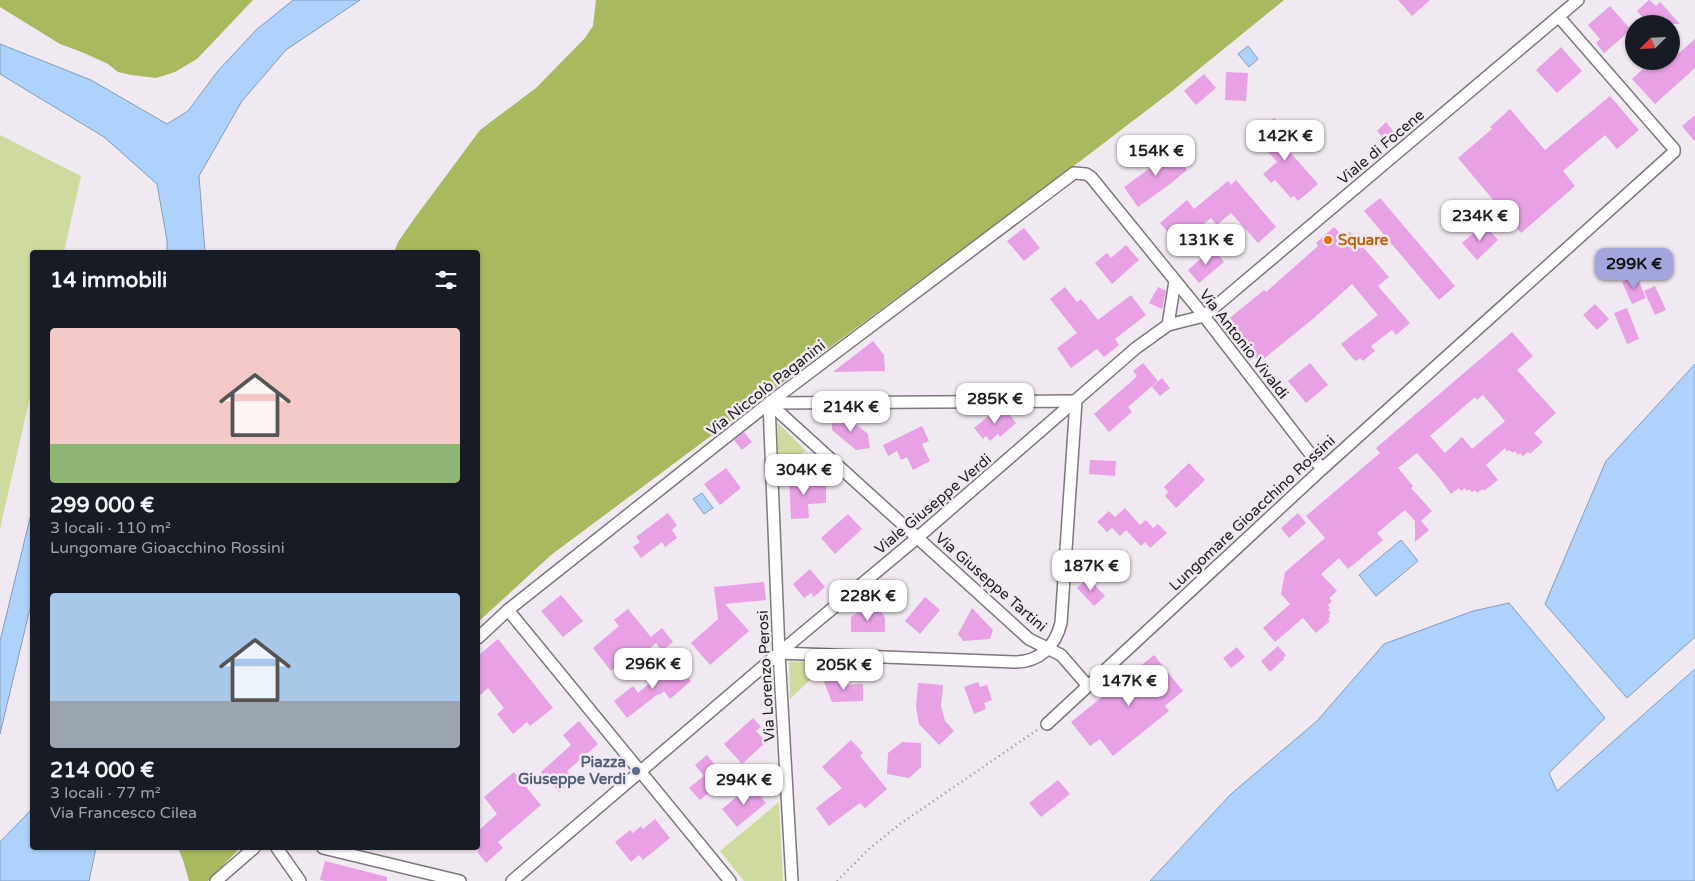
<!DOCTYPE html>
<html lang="it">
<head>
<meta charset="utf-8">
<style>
	body { margin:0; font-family:"Varela Round",sans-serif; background:#242831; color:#f1f3f6; height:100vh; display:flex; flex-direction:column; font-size:19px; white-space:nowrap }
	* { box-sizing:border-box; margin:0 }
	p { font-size:16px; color:#9ea1a6 }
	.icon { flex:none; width:28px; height:28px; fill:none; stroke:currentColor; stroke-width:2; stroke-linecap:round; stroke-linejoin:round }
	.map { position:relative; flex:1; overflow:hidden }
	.side { position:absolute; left:30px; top:250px; width:450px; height:600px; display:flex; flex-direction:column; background:#171b24; border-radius:5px; box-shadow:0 1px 4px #0004 }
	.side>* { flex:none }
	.needle { width:32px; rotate:246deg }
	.buttons { position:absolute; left:1625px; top:15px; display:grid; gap:10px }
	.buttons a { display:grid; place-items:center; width:55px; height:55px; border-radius:50%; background:#171b24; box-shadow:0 1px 4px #0004; font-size:25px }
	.price { position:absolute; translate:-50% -42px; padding:0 11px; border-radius:10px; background:#fff; color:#222; font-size:16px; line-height:32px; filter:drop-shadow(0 1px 2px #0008) }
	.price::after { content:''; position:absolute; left:50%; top:30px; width:15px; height:11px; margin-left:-8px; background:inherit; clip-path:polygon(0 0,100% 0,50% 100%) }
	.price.active { background:#a2a6dd; color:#111 }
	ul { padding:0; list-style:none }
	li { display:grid; align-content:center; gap:10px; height:265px; padding:0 20px }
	li span { display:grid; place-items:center; height:155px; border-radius:5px; color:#555 }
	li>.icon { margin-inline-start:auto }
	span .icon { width:90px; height:90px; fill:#fffc; stroke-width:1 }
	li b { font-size:21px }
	h2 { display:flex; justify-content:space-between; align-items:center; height:60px; padding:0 20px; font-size:21px }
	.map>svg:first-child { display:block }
	.green { fill:#cfdb9e }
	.forest { fill:#a9b95d }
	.water { fill:#add2fd; stroke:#849dbb }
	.building { fill:#e7a1e4; fill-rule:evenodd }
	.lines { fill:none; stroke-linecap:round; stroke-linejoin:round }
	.street-casing { stroke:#7e777d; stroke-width:14 }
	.path { stroke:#918c91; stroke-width:2.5; stroke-dasharray:1 4; stroke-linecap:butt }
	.street { stroke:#fff; stroke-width:11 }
	.food-dot { fill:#e8710a; stroke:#f1e9f1; stroke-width:2 }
	.service-dot { fill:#5c6f8a; stroke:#f1e9f1; stroke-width:2 }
	.labels { text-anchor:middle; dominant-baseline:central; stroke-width:5; stroke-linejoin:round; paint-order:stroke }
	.street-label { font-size:15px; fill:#232022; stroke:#f1e9f1 }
	.food-label { font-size:15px; font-weight:bold; fill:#c56008; stroke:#f1e9f1; text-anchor:start }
	.service-label { font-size:15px; font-weight:bold; fill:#4e5e75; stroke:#f1e9f1; text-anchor:end }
</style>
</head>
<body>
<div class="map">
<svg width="1695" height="881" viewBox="0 0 1695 881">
	<rect width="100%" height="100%" fill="#f1e9f1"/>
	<g class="green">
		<polygon points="0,135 81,176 64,252 32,252 32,388 0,529"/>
		<polygon points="777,422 806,451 779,468"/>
		<polygon points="789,661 828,663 790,699"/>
		<polygon points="779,802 783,881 744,881 720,851"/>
	</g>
	<g class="forest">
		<polygon points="0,0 253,0 197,59 175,72 156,78 131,75 118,72 108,64 84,53 60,44 0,7"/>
		<polygon points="596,0 1284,0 1172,91 1083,159 551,555 478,622 478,252 394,252 398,242 414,219 480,130 536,88 585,38 593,26"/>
		<polygon points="178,848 240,848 208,881 189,881 183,860"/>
	</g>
	<g class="water">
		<polygon points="293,0 360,0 286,50 242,101 199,176 205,252 167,252 167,240 157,184 104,137 0,74 0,44 91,80 167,124 188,111 217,72 256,30"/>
		<polygon points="1248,46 1258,59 1249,67 1238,54"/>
		<polygon points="1695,364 1695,637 1627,698 1545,604 1606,461"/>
		<polygon points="702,493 713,508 704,514 693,499"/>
		<polygon points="32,510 32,600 0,734 0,641"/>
		<polygon points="1401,540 1418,561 1376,596 1359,575"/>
		<polygon points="1509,603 1605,718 1549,773 1557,791 1695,669 1695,881 1150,881 1231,794 1317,721 1384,644 1473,611"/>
		<polygon points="32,809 32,848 96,848 89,881 0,881 0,842"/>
	</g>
	<g class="building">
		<polygon points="1398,0 1430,0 1412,16"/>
		<polygon points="1649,0 1656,6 1660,2 1680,24 1649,24 1637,11"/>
		<polygon points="1610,6 1631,30 1604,53 1596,43 1600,39 1588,25"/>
		<polygon points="1695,39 1695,68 1655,104 1632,79 1652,61 1658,61 1663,67"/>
		<polygon points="1561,47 1582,71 1557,93 1536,70"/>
		<polygon points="1226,72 1248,73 1246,101 1225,100"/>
		<polygon points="1204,74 1216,88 1196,105 1184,91"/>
		<polygon points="1610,96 1639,130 1617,149 1605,135 1563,171 1575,186 1521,233 1458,158 1492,129 1490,127 1510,109 1545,150"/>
		<polygon points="1695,115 1695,142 1682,126"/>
		<polygon points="1274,118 1291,137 1283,144 1318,184 1298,201 1294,196 1291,198 1275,180 1271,183 1263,174 1277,162 1254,136"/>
		<polygon points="1386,122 1394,132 1385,140 1377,131"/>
		<polygon points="1166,145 1187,170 1170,184 1138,207 1124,187 1157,163 1152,157"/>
		<polygon points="1236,180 1276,227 1258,243 1231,213 1217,225 1211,218 1179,245 1160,223 1187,200 1194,209 1228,181 1231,185"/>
		<polygon points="1380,198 1455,286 1439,300 1364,211"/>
		<polygon points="1484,224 1498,240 1477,260 1462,243"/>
		<polygon points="1334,227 1344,237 1350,232 1389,277 1378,286 1410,323 1396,335 1392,330 1371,346 1375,351 1363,361 1360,358 1355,361 1341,344 1378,315 1352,284 1314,318 1260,362 1226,321 1264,290 1266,292 1318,246 1316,243"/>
		<polygon points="1024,228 1040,248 1024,261 1007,241"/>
		<polygon points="1126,245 1139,260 1112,284 1095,263 1107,253 1111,258"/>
		<polygon points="1213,248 1224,262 1199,283 1188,270"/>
		<polygon points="1636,275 1646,298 1632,304 1622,282"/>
		<polygon points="1655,286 1666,310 1655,315 1644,291"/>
		<polygon points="1065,287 1077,302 1081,299 1098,320 1131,295 1146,315 1115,339 1119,345 1104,357 1097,349 1071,368 1057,348 1077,333 1050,299"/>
		<polygon points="1158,287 1166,291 1162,309 1149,303"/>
		<polygon points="1595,304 1609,319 1597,330 1583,315"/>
		<polygon points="1627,308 1639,339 1627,344 1614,313"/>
		<path d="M1512 332 1533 356 1517 370 1556 413 1534 433 1543 442 1530 454 1528 452 1523 456 1520 453 1518 455 1515 451 1513 453 1509 450 1507 452 1505 448 1486 465 1498 480 1484 491 1483 489 1477 493 1475 490 1472 492 1469 489 1467 491 1465 488 1461 491 1459 488 1451 494 1439 478 1417 453 1398 468 1413 486 1411 488 1432 511 1421 521 1429 530 1415 542V521L1405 510 1377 533 1383 540 1348 569 1339 558 1321 574 1337 591 1329 598 1332 601 1328 605 1330 608 1328 610 1331 613 1329 615 1330 617 1328 619 1330 621 1316 633 1303 618 1275 642 1263 628 1290 604 1281 594 1285 572 1325 538 1306 516 1380 453 1376 448ZM1483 395 1505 421 1472 449 1462 437 1445 453 1430 436 1475 397 1477 400Z"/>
		<polygon points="873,341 884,355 885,371 833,372"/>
		<polygon points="1143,363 1158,381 1128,407 1132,412 1109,432 1094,414 1133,380 1137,376 1133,371"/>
		<polygon points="1310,363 1328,385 1306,403 1288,381"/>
		<polygon points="1162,378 1170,388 1160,396 1152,387"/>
		<polygon points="997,409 1005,409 1016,423 1000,437 998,434 990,441 986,436 983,439 974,428"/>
		<polygon points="844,415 868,434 870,448 856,450 832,430 832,419"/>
		<polygon points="922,426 929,441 922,444 930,461 913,470 907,457 901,460 897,451 888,456 883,445"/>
		<polygon points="744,432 752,442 742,450 734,440"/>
		<polygon points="1090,460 1116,461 1115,476 1089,474"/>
		<polygon points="1189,463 1205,480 1176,508 1165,496 1168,492 1164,487"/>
		<polygon points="726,468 741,488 720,505 704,484"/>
		<polygon points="808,474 808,486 826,485 826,503 808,504 809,518 791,519 789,476"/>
		<polygon points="1125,508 1140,525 1146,520 1153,528 1158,524 1167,533 1150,548 1145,542 1141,546 1126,530 1120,536 1112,528 1107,532 1097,522 1109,511 1115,517"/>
		<polygon points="668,513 677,525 672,530 677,538 665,547 662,542 641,558 633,547 640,542 636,537"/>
		<polygon points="1298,513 1306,523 1289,538 1281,528"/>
		<polygon points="848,514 862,529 835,554 821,538"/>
		<polygon points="810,569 825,587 814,597 811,593 804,598 793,584"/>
		<polygon points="1088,578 1105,596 1094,606 1077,588"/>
		<polygon points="764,582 766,600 725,604 749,631 710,665 691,643 718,619 714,587"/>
		<polygon points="561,595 583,621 563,637 541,611"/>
		<polygon points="925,597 940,610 920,634 905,621"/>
		<polygon points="972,608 993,630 990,639 963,641 958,634"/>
		<polygon points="628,609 651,637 662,628 673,642 662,651 656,643 644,653 640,648 611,671 593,648 619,626 614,620"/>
		<polygon points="864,609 881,611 885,618 885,632 851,632 851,617"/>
		<polygon points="498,639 553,708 530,726 527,722 513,734 497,714 504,708 488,688 478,697 478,656"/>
		<polygon points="1278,646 1286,655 1283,658 1284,659 1270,672 1261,661"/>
		<polygon points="1237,647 1245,657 1231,668 1223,658"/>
		<polygon points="1154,655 1183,691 1165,706 1169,711 1113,756 1100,739 1090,746 1071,722"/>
		<polygon points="674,662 691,681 670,699 664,691 659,695 658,694 627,718 614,701 633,686 638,693"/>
		<polygon points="840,676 843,685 863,684 863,701 832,702 824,682"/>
		<polygon points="978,682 980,687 987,685 992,700 984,703 986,709 974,714 964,687"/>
		<polygon points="918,683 943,685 941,706 945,721 954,731 939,745 919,724 916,707"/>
		<polygon points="753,718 761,727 756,731 766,742 742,764 724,744"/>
		<polygon points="579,721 598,744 567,771 574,779 559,792 541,772 571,745 563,735"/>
		<polygon points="851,740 863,753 860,756 887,789 865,808 860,803 829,826 816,808 842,788 822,767"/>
		<polygon points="902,742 921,743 921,767 909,778 887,774 888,753"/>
		<polygon points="707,755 726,778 700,800 689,788 704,776 695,765"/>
		<polygon points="514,772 541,805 498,842 503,848 486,863 478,853 478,831 497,814 484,797"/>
		<polygon points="1058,780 1070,794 1041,817 1029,803"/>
		<polygon points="751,785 766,803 737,827 722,809"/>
		<polygon points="655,819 670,838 643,860 639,855 631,862 615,842 630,830 633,833 641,826 643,829"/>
		<polygon points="325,861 387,877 387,881 326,881 320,880"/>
	</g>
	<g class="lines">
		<defs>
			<g id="street">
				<polyline points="1175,281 1168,325 1204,316 1578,0"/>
				<polyline points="769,403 1029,639 1061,655 1088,686"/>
				<polyline points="508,610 730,881"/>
				<polyline points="478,638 508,610 769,403 1074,173 1086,174 1091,177 1204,316 1322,469"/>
				<path d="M779 653 1015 662C1039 662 1055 647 1061 623L1076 401 769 403 779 653 792 881"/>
				<polyline points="1047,724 1322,469 1674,152 1674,149 1559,17"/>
				<polyline points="277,848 300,881"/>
				<polyline points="323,848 460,881"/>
				<polyline points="216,881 254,848"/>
				<polyline points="512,881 779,653 917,538 1136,348 1168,325"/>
			</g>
		</defs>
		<use href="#street" class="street-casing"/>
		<polyline class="path" points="837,881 870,848 900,824 1037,730"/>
		<use href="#street" class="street"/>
	</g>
	<circle class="food-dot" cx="1328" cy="240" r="5"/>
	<circle class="service-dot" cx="636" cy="771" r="5"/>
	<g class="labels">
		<g class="street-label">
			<text transform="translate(1381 147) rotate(-40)">Viale di Focene</text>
			<text transform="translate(1244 344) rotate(52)">Via Antonio Vivaldi</text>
			<text transform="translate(766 388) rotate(-38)">Via Niccolò Paganini</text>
			<text transform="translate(933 504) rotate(-40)">Viale Giuseppe Verdi</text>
			<text transform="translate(1252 513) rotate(-43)">Lungomare Gioacchino Rossini</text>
			<text transform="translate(991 582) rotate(41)">Via Giuseppe Tartini</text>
			<text transform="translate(766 676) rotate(-93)">Via Lorenzo Perosi</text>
		</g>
		<g class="food-label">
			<text x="1338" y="240">Square</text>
		</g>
		<g class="service-label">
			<text x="626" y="762">Piazza<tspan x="626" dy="17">Giuseppe Verdi</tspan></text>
		</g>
	</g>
</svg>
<div class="buttons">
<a><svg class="needle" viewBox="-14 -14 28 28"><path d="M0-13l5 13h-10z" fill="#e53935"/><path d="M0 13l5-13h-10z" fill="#9ea1a6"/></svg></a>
</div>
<b class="price" style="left:1285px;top:162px">142K €</b>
<b class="price" style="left:1156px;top:177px">154K €</b>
<b class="price" style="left:1480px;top:242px">234K €</b>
<b class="price" style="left:1206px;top:266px">131K €</b>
<b class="price active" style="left:1634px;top:290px">299K €</b>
<b class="price" style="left:995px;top:425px">285K €</b>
<b class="price" style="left:851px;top:433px">214K €</b>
<b class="price" style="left:804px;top:496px">304K €</b>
<b class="price" style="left:1091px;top:592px">187K €</b>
<b class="price" style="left:868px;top:622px">228K €</b>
<b class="price" style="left:653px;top:690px">296K €</b>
<b class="price" style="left:844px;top:691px">205K €</b>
<b class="price" style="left:1129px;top:707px">147K €</b>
<b class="price" style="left:744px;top:806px">294K €</b>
<section class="side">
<h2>14 immobili<svg class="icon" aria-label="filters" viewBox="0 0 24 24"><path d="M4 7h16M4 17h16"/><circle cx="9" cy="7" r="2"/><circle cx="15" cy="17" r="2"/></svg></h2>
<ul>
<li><span style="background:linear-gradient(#f6c9c9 75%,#8fb573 0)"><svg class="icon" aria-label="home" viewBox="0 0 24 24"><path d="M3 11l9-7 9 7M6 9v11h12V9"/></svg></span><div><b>299 000 €</b><p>3 locali · 110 m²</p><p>Lungomare Gioacchino Rossini</p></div></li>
<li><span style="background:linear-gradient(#a9c7e8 70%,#9aa5b1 0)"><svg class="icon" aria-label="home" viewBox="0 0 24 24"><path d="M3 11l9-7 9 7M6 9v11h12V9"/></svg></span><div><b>214 000 €</b><p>3 locali · 77 m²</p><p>Via Francesco Cilea</p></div></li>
</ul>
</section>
</div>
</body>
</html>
